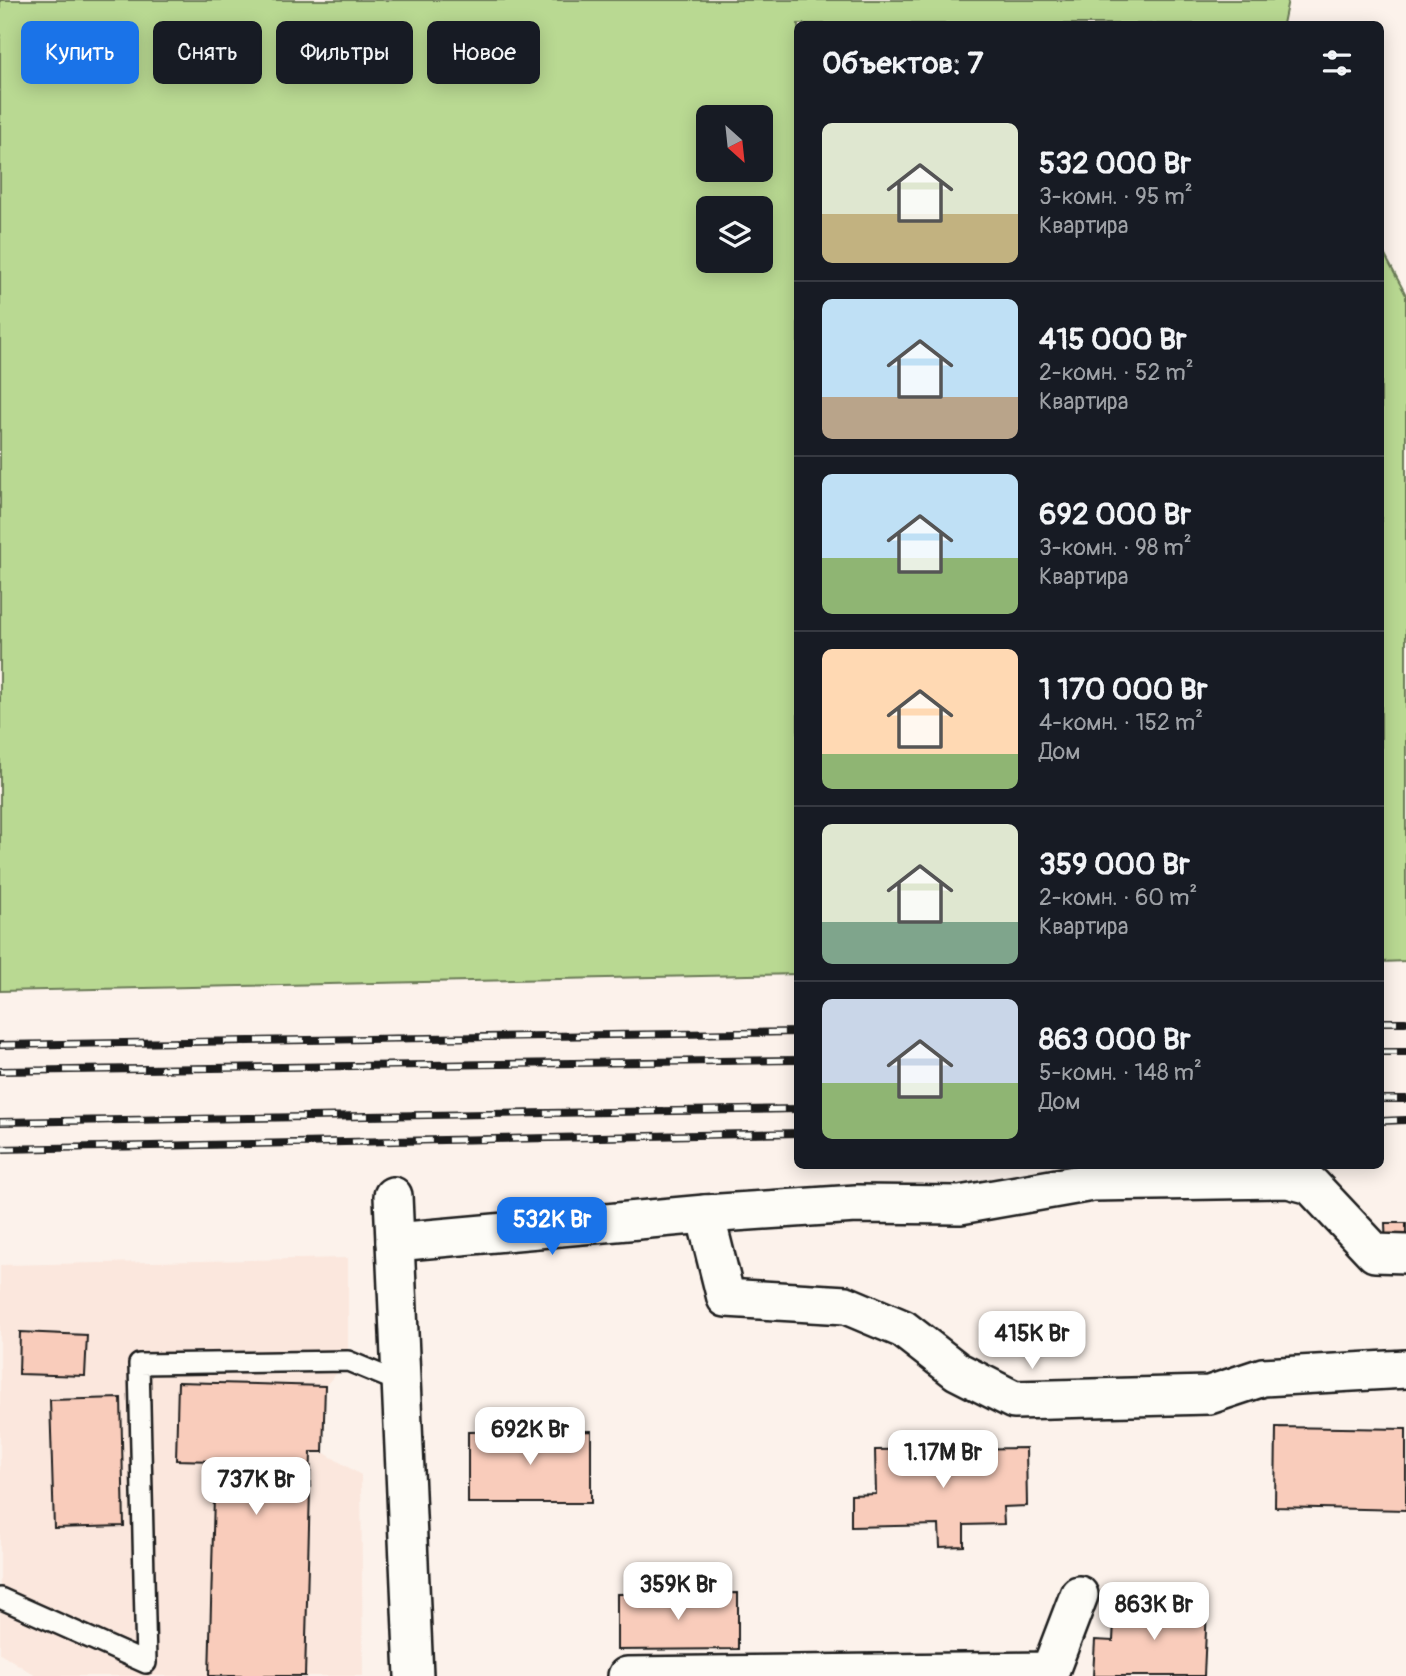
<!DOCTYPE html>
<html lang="ru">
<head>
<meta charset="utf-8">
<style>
	body { margin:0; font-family:Pangolin,sans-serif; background:#20242c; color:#f1f3f6; height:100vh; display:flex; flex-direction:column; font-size:26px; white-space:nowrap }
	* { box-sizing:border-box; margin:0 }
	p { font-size:23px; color:#9ea1a6 }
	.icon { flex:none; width:38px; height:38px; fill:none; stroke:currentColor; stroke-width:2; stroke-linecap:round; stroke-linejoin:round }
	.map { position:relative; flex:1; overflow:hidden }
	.panel { position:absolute; left:794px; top:21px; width:590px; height:1148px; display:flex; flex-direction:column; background:#171b24; border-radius:10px; box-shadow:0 4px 18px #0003 }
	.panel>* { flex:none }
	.top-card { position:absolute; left:21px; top:21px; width:665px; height:63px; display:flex; gap:14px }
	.needle { width:46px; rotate:153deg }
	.tools { position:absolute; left:696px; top:105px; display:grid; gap:14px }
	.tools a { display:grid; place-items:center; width:77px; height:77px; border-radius:10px; background:#171b24; box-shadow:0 4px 18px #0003; font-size:35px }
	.price { position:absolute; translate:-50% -60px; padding:0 16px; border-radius:14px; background:#fff; color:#222; font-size:23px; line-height:46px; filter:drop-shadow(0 2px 4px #0008) }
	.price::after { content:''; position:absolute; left:50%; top:42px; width:21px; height:16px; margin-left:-10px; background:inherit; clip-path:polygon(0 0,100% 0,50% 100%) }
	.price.on { background:#1a73e8; color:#fff }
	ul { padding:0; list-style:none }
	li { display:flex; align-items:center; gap:21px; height:175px; padding:0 28px }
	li+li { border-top:2px solid #363941 }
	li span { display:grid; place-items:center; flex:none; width:196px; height:140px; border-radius:10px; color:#555 }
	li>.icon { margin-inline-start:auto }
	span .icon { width:84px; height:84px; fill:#fffc; stroke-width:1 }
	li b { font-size:30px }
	h2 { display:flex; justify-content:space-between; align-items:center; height:84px; padding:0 28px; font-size:30px }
	.chip { padding:0 24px; border-radius:10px; background:#171b24; box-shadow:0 4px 18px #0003; font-size:24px; line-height:63px }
	.chip.on { background:#1a73e8; color:#fff }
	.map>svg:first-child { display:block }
	.built { fill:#fbe7dd }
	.green { fill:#b9d992; stroke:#6a7a57; stroke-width:2; fill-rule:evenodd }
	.building { fill:#f9ccbb; stroke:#1c1c1c; stroke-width:2 }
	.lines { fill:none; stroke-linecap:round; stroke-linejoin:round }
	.service-casing { stroke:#1c1c1c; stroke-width:24 }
	.minor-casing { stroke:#1c1c1c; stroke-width:42 }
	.service { stroke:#fdfcf7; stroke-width:19 }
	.minor { stroke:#fdfcf7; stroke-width:37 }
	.rail-casing { stroke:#1c1c1c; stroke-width:8 }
	.rail { stroke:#fdfcf7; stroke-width:5; stroke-dasharray:16; stroke-linecap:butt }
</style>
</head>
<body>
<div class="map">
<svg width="1406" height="1676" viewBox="0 0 1406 1676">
	<rect width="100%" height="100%" fill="#fcf2eb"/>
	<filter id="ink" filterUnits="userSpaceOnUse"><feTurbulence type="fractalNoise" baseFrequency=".0143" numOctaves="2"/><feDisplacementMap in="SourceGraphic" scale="14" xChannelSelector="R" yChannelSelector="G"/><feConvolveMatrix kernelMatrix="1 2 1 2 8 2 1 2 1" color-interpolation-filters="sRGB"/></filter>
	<g filter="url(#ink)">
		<polygon class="built" points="348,1258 348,1361 325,1386 323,1452 361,1475 363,1676 36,1676 0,1653 0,1265"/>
		<g class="green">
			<path d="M0 0H1288L1283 24H798V974L0 991ZM709 117H761V170H709ZM709 208H761V261H709Z"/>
			<polygon points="1381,248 1406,295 1406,961 1381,962"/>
		</g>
		<g class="building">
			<polygon points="1385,1223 1406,1223 1406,1249 1386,1249"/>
			<polygon points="20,1332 87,1335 85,1376 19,1374"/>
			<polygon points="178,1382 325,1386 323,1452 311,1452 305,1676 209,1676 215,1461 176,1460"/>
			<polygon points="121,1398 124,1526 54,1528 50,1400"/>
			<polygon points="1276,1427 1406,1429 1406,1510 1275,1507"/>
			<polygon points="591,1431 591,1503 468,1503 468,1432"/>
			<polygon points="1026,1448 1027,1506 1003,1507 1004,1524 964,1525 964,1546 940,1547 939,1525 851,1527 851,1495 876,1494 875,1450"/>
			<polygon points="738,1593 738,1649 617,1650 617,1594"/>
			<polygon points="1115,1602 1207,1607 1204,1676 1093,1676 1095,1640 1113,1641"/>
		</g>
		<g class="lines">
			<defs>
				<polyline id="service" points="0,1598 146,1663 139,1364 348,1361 401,1383"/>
				<g id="minor">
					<polyline points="393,1196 414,1676"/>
					<polyline points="705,1214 726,1298 846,1305 903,1329 957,1371 1014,1400 1209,1395 1263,1377 1406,1369"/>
					<polyline points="395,1242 705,1214 856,1204 960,1205 1092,1182 1288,1179 1311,1185 1375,1253 1406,1254"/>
					<polyline points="627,1676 1050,1671 1079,1595"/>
				</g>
			</defs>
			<use href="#service" class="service-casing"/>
			<use href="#minor" class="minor-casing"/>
			<use href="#service" class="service"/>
			<use href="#minor" class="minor"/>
			<defs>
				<g id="rail">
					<polyline points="1381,1022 1405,1022"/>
					<polyline points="0,1045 798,1032"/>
					<polyline points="1381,1052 1406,1052"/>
					<polyline points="0,1071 798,1060"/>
					<polyline points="1381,1099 1406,1099"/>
					<polyline points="1381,1121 1406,1120"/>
					<polyline points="0,1122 798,1109"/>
					<polyline points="0,1149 798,1133"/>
				</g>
			</defs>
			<use href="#rail" class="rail-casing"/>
			<use href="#rail" class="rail"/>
		</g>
	</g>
</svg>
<div class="tools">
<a><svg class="needle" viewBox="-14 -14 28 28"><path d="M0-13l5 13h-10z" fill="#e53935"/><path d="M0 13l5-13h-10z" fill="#9ea1a6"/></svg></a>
<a><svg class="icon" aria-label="layers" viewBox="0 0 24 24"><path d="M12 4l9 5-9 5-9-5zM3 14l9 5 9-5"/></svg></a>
</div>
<b class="price on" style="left:552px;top:1257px">532K Br</b>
<b class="price" style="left:1032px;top:1371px">415K Br</b>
<b class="price" style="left:530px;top:1467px">692K Br</b>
<b class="price" style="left:943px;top:1490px">1.17M Br</b>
<b class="price" style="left:256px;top:1517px">737K Br</b>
<b class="price" style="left:678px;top:1622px">359K Br</b>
<b class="price" style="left:1154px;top:1642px">863K Br</b>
<div class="top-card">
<a class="chip on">Купить</a>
<a class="chip">Снять</a>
<a class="chip">Фильтры</a>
<a class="chip">Новое</a>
</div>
<section class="panel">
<h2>Объектов: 7<svg class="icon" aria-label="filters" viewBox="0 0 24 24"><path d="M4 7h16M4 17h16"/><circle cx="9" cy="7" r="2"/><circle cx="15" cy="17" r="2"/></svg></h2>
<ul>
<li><span style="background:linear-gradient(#dfe7d0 65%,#c2b280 0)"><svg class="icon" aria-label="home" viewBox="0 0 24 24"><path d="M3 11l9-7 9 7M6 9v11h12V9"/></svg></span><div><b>532 000 Br</b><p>3-комн. · 95 m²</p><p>Квартира</p></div></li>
<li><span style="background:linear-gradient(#bfe0f5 70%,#b9a48a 0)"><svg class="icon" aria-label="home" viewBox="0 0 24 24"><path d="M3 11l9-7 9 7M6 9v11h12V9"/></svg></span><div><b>415 000 Br</b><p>2-комн. · 52 m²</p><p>Квартира</p></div></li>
<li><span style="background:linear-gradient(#bfe0f5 60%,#8fb573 0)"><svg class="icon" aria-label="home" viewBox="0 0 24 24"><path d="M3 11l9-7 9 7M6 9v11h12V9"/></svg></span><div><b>692 000 Br</b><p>3-комн. · 98 m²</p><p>Квартира</p></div></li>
<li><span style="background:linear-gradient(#ffd9b3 75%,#8fb573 0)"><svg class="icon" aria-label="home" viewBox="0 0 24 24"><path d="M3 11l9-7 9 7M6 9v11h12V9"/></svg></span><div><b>1 170 000 Br</b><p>4-комн. · 152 m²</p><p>Дом</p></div></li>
<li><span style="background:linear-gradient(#dfe7d0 70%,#7fa58c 0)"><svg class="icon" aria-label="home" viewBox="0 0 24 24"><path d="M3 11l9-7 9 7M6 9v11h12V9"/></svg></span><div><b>359 000 Br</b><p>2-комн. · 60 m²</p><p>Квартира</p></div></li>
<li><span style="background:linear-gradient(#c9d6e8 60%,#8fb573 0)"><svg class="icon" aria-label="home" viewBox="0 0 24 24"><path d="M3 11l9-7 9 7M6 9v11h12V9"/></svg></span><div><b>863 000 Br</b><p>5-комн. · 148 m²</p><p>Дом</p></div></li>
</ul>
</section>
</div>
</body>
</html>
